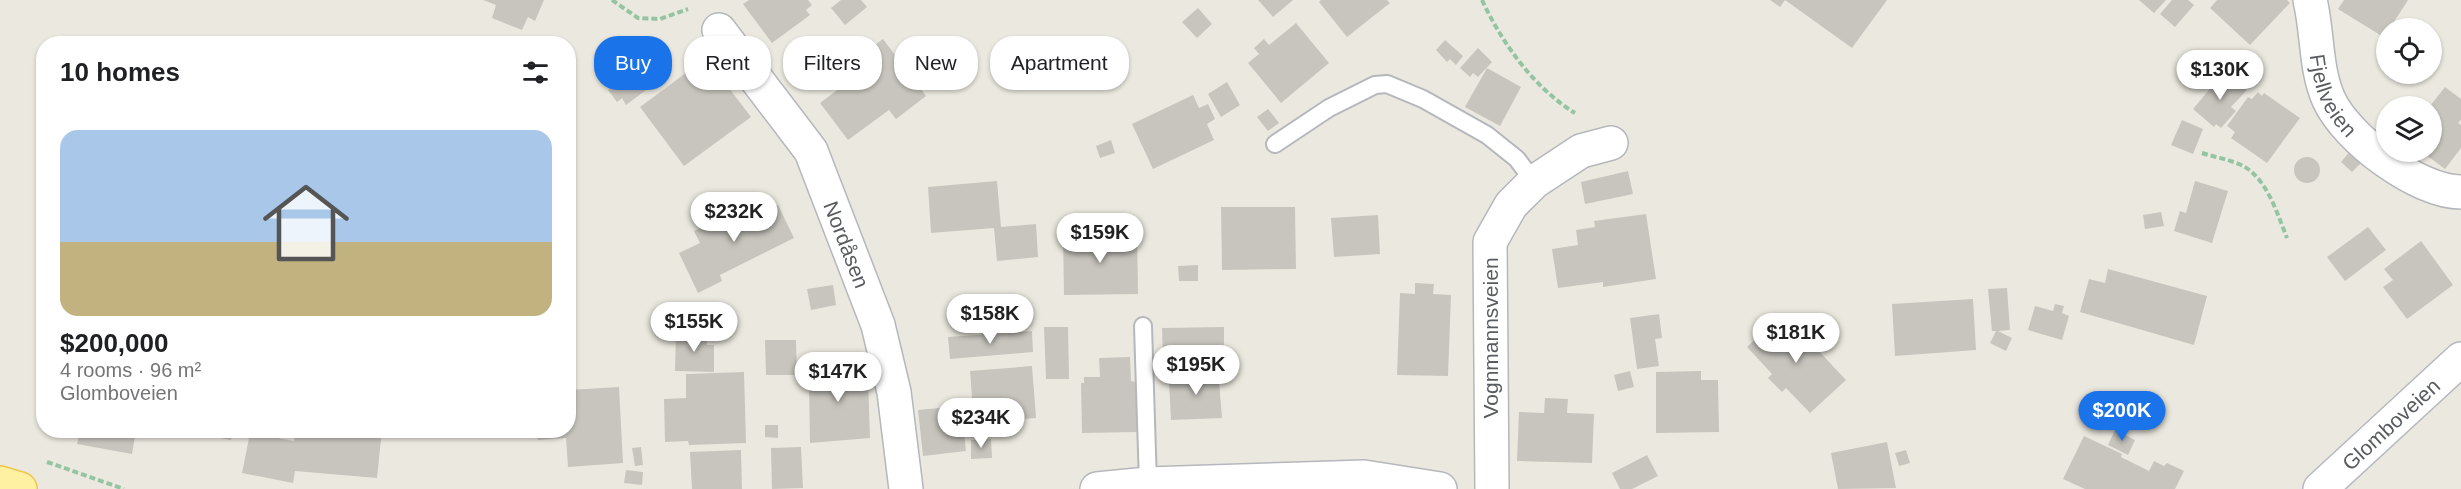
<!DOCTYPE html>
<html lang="en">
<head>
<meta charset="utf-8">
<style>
	body { margin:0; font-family:Helvetica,sans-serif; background:#f2f2f2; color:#202124; height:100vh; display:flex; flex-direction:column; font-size:22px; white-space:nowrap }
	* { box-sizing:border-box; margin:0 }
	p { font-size:20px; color:#757577 }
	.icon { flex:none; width:33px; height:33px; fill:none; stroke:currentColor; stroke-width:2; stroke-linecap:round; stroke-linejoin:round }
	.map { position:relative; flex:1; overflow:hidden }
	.drawer { position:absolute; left:36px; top:36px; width:540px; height:402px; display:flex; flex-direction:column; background:#fff; border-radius:24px; box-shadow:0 2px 4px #0004 }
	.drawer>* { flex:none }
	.guide { position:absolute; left:594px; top:36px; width:570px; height:54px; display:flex; gap:12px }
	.controls { position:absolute; left:2376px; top:18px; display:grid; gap:12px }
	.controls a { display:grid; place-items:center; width:66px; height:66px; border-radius:50%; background:#fff; box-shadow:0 2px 4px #0004; font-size:30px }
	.price { position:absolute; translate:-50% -51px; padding:0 14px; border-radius:21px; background:#fff; color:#222; font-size:20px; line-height:39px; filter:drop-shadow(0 2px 3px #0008) }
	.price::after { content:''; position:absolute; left:50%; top:36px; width:18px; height:14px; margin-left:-9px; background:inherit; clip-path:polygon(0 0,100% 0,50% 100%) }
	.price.current { background:#1a73e8; color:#fff }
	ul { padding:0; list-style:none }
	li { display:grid; align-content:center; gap:12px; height:318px; padding:0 24px }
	li span { display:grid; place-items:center; height:186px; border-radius:18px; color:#555 }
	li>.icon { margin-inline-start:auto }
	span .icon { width:108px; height:108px; fill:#fffc; stroke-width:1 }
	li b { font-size:26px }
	h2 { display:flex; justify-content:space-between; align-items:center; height:72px; padding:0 24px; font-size:26px }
	.chip { padding:0 21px; border-radius:24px; background:#fff; box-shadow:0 2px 4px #0004; font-size:21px; line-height:54px }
	.chip.current { background:#1a73e8; color:#fff }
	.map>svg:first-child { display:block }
	.building { fill:#c8c5be }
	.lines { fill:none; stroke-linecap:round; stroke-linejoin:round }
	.lane-casing { stroke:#b5b7bc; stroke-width:20 }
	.street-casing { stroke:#b5b7bc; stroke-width:36 }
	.secondary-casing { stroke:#b5b8be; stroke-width:36 }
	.primary-casing { stroke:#f0c653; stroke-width:36 }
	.path { stroke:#94c4a2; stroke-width:4; stroke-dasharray:6 3; stroke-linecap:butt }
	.lane { stroke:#fff; stroke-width:16 }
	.street { stroke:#fff; stroke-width:33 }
	.secondary { stroke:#fff; stroke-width:33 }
	.primary { stroke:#fef1a1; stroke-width:33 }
	.labels { text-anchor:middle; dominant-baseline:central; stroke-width:4.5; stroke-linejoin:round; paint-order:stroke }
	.street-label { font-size:21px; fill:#585b60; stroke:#fff }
</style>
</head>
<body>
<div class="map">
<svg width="2461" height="489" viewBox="0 0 2461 489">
	<rect width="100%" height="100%" fill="#ebe9df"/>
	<g class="building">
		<polygon points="483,0 544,0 535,21 528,17 522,30 492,18 496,5"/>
		<polygon points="749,0 808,0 812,5 806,10 810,15 772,43 743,4"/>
		<polygon points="841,0 861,0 867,7 845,25 831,8"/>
		<polygon points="1258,0 1293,0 1273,17"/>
		<polygon points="1321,0 1387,0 1390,3 1347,37 1319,2"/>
		<polygon points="1770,0 1887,0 1852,48 1785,0 1780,7"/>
		<polygon points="2139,0 2166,0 2154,13"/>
		<polygon points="2172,0 2188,0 2194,5 2175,27 2160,14"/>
		<polygon points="2217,0 2287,0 2290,3 2250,45 2210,8"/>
		<polygon points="2344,0 2408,0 2390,28 2386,28 2385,38 2338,9"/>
		<polygon points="1198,8 1212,24 1197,38 1182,22"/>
		<polygon points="1296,23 1329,63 1281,103 1248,63 1259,54 1254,48 1264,39 1269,45"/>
		<polygon points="883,39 926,96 896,119 889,110 848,140 820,103 860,73 852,62"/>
		<polygon points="1445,40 1463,56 1456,65 1450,59 1447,62 1436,50"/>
		<polygon points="1478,48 1492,62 1478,77 1473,73 1470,77 1460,68"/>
		<polygon points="642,51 662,78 626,105 622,98 617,102 608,90 613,86 606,77"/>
		<polygon points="706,58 751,117 684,166 640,107"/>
		<polygon points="1487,68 1521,87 1500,126 1465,107"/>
		<polygon points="2225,71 2247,90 2231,107 2236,111 2221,128 2216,124 2214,127 2193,109"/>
		<polygon points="1227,82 1240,105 1221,117 1208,94"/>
		<polygon points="2445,87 2461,99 2461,120 2458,123 2461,125 2461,148 2445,169 2422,152 2432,152 2430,106"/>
		<polygon points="2258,92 2262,96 2264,93 2300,118 2267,163 2231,138 2235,132 2227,126 2248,97 2252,99"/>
		<polygon points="1193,95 1199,108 1208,104 1215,119 1207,124 1214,140 1153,169 1132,124"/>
		<polygon points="1268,109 1279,123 1268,131 1257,117"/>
		<polygon points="2182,120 2203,129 2193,154 2171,145"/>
		<polygon points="1111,140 1115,153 1100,158 1096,146"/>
		<polygon points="2353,148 2365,159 2352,172 2341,162"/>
		<circle cx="2307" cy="170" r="13"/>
		<polygon points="1628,171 1633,194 1585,204 1581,182"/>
		<polygon points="997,181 1001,227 1036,224 1038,257 997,261 994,228 931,233 928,187"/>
		<polygon points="2195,181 2228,191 2212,243 2174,231 2180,211 2186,213"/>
		<polygon points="757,200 763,212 778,205 794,238 720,275 722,281 698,293 679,253 700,243 694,231"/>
		<polygon points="1221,207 1295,207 1296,269 1222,270"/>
		<polygon points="2161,212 2164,226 2145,229 2143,215"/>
		<polygon points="1646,214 1656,279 1603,287 1603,282 1558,288 1552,249 1578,245 1576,230 1595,227 1594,221"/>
		<polygon points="1378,215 1380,254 1334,257 1331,218"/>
		<polygon points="2368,227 2386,250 2345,281 2327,257"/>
		<polygon points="1137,233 1138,294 1064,295 1063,234"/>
		<polygon points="2421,241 2453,285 2407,319 2383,287 2393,280 2384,269"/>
		<polygon points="1198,265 1198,281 1179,281 1178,266"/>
		<polygon points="2108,269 2207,296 2194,345 2080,312 2089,279 2105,283"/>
		<polygon points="1415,283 1434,284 1433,294 1451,295 1448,376 1397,375 1400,293 1415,294"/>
		<polygon points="833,285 836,305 811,310 807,289"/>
		<polygon points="2007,288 2010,330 1998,331 2012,338 2006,351 1990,343 1996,331 1992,331 1988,289"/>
		<polygon points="1973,299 1976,350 1895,356 1892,304"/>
		<polygon points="2055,304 2064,306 2062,313 2069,316 2062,340 2028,330 2035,306 2053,311"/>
		<polygon points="1783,313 1846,380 1810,413 1786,388 1782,392 1768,378 1772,374 1747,347"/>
		<polygon points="1659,314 1662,338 1655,339 1659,366 1637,369 1630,318"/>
		<polygon points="1044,327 1068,327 1069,379 1046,379"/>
		<polygon points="1224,327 1224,357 1163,358 1162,328"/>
		<polygon points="1032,331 1033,352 950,359 948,337"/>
		<polygon points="676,332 707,332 707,345 714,345 714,372 675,371"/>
		<polygon points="765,340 796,340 797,375 766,375"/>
		<polygon points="1130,357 1131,381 1136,382 1137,432 1082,433 1081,383 1084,383 1084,377 1100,377 1099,358"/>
		<polygon points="855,359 855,379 868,379 870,438 810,443 809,385 813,380 813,360"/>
		<polygon points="1032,366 1036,418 974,423 970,371"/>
		<polygon points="1218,369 1222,418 1171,420 1169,383 1184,382 1183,370"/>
		<polygon points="1630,371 1634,387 1618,391 1614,375"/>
		<polygon points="1701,371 1701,380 1718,380 1719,432 1656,433 1656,372"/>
		<polygon points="744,372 746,443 689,445 688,441 665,442 664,399 686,398 686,374"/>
		<polygon points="619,387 623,463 568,467 566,438 538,440 537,430 568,430 568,390"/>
		<polygon points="1545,398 1568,399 1567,413 1594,414 1592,463 1517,461 1519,412 1544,413"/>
		<polygon points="961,406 966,451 923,456 918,410"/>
		<polygon points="765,425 778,425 778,438 765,437"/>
		<polygon points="80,430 136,430 132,454 77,444"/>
		<polygon points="193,430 233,430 231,440 192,433"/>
		<polygon points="295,430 382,430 377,478 295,471 293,483 242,473 250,433 294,441"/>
		<polygon points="2115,430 2135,440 2128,455 2108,445"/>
		<polygon points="2084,436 2122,454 2121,457 2149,471 2154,461 2164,466 2167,463 2184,471 2175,489 2085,489 2063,479"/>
		<polygon points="991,439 992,458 971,459 971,440"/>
		<polygon points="1887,442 1896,488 1838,489 1831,453"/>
		<polygon points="641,447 643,465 635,466 632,448"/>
		<polygon points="801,447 803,488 772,489 771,448"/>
		<polygon points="741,450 742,489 692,489 690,452"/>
		<polygon points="1906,450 1910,463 1899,466 1895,453"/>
		<polygon points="1647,455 1658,476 1632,489 1620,489 1612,473"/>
		<polygon points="626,470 643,472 642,485 624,483"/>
	</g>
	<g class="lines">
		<defs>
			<g id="lane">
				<polyline points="1275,144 1329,108 1375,85 1387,84 1423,99 1487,135 1517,159 1534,182"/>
				<polyline points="1143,326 1148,484"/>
			</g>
			<g id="street">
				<path id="s1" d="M2310 0C2318 33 2315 69 2329 100 2347 139 2418 192 2461 192"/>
				<path id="s2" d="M719 30 811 151 878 325 894 392 906 489"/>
				<polyline points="1097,489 1148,484 1364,477 1440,489"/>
				<polyline points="1492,489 1490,242 1511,205 1534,182 1581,151 1611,143"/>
			</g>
			<g id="secondary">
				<path id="s3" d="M2320 489 2461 359"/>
			</g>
			<polyline id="primary" points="0,483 20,489"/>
		</defs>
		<use href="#lane" class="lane-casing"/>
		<use href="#street" class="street-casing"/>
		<use href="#secondary" class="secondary-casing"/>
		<use href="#primary" class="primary-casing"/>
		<g class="path">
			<polyline points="612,0 638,18 660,19 688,9"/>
			<path d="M1482 0C1502 43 1534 88 1575 113"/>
			<path d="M2202 153C2214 157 2227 159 2239 164 2266 175 2277 213 2287 238"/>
			<polyline points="47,462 124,489"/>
		</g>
		<use href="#lane" class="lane"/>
		<use href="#street" class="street"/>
		<use href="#secondary" class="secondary"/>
		<use href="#primary" class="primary"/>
	</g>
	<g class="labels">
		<g class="street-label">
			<text stroke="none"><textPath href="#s1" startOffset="99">Fjellveien</textPath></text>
			<text stroke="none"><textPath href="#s2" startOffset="252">Nordåsen</textPath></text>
			<text transform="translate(1490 338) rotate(-90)">Vognmannsveien</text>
			<text stroke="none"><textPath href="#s3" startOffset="96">Glomboveien</textPath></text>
		</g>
	</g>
</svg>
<div class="controls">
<a><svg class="icon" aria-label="locate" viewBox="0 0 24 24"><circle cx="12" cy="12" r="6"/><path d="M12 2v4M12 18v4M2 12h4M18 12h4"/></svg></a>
<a><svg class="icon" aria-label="layers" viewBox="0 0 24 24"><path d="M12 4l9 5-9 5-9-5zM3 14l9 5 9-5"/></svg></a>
</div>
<b class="price" style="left:2220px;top:101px">$130K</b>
<b class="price" style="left:734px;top:243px">$232K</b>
<b class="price" style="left:1100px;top:264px">$159K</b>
<b class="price" style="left:990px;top:345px">$158K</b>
<b class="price" style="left:694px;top:353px">$155K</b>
<b class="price" style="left:1796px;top:364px">$181K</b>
<b class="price" style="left:1196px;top:396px">$195K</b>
<b class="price" style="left:838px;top:403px">$147K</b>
<b class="price current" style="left:2122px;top:442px">$200K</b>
<b class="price" style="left:981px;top:449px">$234K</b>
<div class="guide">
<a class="chip current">Buy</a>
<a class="chip">Rent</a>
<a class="chip">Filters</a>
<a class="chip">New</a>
<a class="chip">Apartment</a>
</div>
<section class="drawer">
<h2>10 homes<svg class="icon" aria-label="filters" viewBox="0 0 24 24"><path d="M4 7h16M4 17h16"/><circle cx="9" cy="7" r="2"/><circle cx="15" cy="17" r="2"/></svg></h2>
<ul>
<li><span style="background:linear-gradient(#a9c7e8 60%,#c2b280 0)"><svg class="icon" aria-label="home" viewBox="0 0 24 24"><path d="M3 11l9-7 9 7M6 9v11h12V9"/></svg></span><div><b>$200,000</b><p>4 rooms · 96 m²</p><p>Glomboveien</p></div></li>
</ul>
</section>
</div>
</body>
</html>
